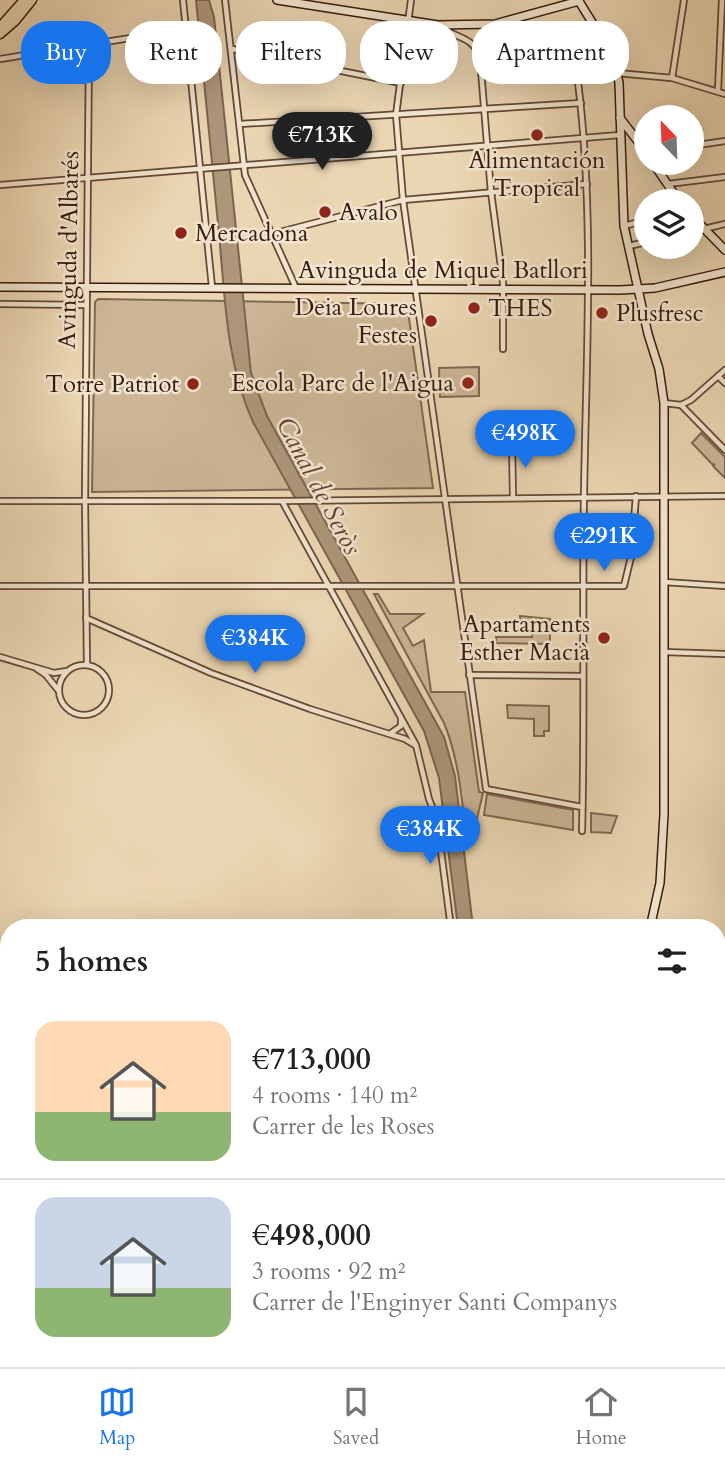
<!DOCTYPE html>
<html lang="en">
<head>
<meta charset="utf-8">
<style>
	body { margin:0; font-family:Cardo,serif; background:#f2f2f2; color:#202124; height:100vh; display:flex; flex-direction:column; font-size:26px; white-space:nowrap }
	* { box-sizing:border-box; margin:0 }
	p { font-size:23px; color:#757577 }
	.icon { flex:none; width:38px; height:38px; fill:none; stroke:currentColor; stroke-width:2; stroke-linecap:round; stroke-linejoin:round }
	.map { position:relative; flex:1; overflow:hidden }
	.drawer { position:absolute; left:0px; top:919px; width:726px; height:450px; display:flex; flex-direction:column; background:#fff; border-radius:28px 28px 0 0; box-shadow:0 7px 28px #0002 }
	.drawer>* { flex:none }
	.guide { position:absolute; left:21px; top:21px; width:684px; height:63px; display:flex; gap:14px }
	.needle { width:46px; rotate:337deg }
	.fabs { position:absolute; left:634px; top:105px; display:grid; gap:14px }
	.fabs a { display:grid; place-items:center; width:70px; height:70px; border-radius:50%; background:#fff; box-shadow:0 7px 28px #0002; font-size:35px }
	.price { position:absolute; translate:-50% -60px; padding:0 16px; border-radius:24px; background:#1a73e8; color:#fff; font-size:23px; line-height:46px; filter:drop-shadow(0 2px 4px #0008) }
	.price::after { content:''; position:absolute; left:50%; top:42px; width:21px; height:16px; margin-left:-10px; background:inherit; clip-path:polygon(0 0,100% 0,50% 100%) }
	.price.on { background:#222; color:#fff }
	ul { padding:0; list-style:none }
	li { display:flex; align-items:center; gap:21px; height:175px; padding:0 35px }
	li+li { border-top:2px solid #e0e0e0 }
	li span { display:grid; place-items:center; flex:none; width:196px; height:140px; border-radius:21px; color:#555 }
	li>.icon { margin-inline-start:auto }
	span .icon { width:84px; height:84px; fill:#fffc; stroke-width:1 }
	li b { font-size:30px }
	h2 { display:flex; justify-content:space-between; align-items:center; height:84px; padding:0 35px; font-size:30px }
	.pill { padding:0 24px; border-radius:28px; background:#fff; box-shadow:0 7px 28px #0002; font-size:24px; line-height:63px }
	.pill.on { background:#1a73e8; color:#fff }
	.menu { display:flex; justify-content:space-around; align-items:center; height:98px; border-top:2px solid #e0e0e0; background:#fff; font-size:19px; color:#757577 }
	.menu a { display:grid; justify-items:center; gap:4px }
	.menu .on { color:#1a73e8 }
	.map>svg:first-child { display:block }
	.green { fill:#ccb697; stroke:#816852; stroke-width:2 }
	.water { fill:#ad967a; stroke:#7d644e; stroke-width:2 }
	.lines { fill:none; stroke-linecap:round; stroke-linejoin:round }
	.street-casing { stroke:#634936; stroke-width:8 }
	.secondary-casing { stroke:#361a0c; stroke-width:10 }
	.primary-casing { stroke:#361a0c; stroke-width:11 }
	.street { stroke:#f2e4ce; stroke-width:4.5 }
	.secondary { stroke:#f2e4ce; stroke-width:7 }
	.primary { stroke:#ebd6b3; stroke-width:8 }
	.poi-dot { fill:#8f2418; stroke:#f2e4ce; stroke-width:2.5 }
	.labels { text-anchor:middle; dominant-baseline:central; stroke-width:5; stroke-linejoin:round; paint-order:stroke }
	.poi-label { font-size:24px; fill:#361a0c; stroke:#f2e4ce; text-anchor:start }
	.street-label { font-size:24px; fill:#361a0c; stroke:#f2e4ce }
	.water-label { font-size:26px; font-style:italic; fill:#604532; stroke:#f2e4ce }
</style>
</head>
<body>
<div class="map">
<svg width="725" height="1367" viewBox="0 0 725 1367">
	<rect width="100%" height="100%" fill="#ebd6b3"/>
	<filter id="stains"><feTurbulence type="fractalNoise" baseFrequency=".00286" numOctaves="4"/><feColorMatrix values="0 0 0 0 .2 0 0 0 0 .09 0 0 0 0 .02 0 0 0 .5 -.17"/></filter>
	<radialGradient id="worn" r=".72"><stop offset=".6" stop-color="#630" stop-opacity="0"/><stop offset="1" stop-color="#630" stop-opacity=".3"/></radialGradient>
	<g class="green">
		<polygon points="98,299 407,304 433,488 92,492 95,302"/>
		<polygon points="479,367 479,396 440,397 439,368"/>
		<polygon points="701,433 725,457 725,478 713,466 715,464 713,465 692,443"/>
		<path d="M374 594H378L390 614H423L403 628 413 646 424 640 431 692H465L479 792 483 793 471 844H467C462 803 460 762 444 723Z"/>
		<polygon points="520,616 550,619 550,644 496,643 496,637 532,637 533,626 520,626"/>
		<polygon points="507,705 549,706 549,731 544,731 544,736 534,736 534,719 508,718"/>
		<polygon points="487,794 573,810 573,830 484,815"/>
		<polygon points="591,813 617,816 611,833 591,832"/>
	</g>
	<path class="water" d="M196 0H209L214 17 251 373 267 416 444 737 455 776 473 927H458L439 778 424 731 253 422C226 363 225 297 219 234 211 156 204 78 196 0Z"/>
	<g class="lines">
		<defs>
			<g id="street">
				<polyline points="183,0 212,287"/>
				<polyline points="225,0 245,175 296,288"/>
				<polyline points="411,0 396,115 403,200 486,789 582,807"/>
				<path d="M438 25C455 39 473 35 480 58L491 192 503 282V349"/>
				<polyline points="232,49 401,83"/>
				<polyline points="0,59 186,29"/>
				<polyline points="617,73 672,78 725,94"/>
				<polyline points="672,78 684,0"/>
				<path d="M578 82C595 219 586 358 584 496 582 607 585 719 582 831"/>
				<polyline points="718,90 722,0"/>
				<polyline points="240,124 581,103"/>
				<polyline points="691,146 725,141"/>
				<polyline points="668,184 725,177"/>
				<polyline points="0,185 620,135"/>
				<polyline points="624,226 646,220"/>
				<polyline points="691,232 725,224"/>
				<polyline points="272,234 403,200 587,184"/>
				<polyline points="629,246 646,242"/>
				<polyline points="0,304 86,305"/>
				<polyline points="718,376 725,383"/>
				<polyline points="664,403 681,405 691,400 725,370"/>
				<polyline points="681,405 725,450"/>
				<polyline points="512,444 513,497"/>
				<polyline points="0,501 282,501 725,496"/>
				<polyline points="282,501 416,745 429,799 437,820 451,928"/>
				<polyline points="664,582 725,586"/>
				<polyline points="0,586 624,586 631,557 636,496"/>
				<polyline points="86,618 211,673 310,709 405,739 415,745"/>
				<polyline points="664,652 725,654"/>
				<polyline points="0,657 54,673 67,671"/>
				<circle cx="84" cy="690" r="25"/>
				<polyline points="87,665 85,501 89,45"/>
				<polyline points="37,669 46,675 58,690"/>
				<polyline points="469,675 583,676"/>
				<polyline points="391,733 401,726 401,719"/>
			</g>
			<g id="secondary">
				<path d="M277 0 438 25 495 24 579 1C594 27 614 52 619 83L624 226 648 334 659 369 664 403V814L660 883 650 928"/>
				<polyline points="620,118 646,152"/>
				<polyline points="653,163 679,201"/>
				<polyline points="691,215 725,250"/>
				<polyline points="0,287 620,290 655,288 725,272"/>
				<polyline points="539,1367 541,1360"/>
			</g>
			<g id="primary">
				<polyline points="0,27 24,0"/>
				<polyline points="0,34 15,21 32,0"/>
			</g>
		</defs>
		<use href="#street" class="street-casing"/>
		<use href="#secondary" class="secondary-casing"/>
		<use href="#primary" class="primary-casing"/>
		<use href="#street" class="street"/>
		<use href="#secondary" class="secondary"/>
		<use href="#primary" class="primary"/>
	</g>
	<g class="poi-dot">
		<circle cx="537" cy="135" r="7"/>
		<circle cx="325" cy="212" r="7"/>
		<circle cx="181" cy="233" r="7"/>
		<circle cx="474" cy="308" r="7"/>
		<circle cx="602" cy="313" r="7"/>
		<circle cx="431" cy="321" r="7"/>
		<circle cx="468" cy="383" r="7"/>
		<circle cx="193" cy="384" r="7"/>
		<circle cx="604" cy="638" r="7"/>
	</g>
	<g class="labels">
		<g class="poi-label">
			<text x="537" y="160" text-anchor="middle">Alimentación<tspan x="537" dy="28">Tropical</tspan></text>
			<text x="339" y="212">Avalo</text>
			<text x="195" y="233">Mercadona</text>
			<text x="417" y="307" text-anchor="end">Deia Loures<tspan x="417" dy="28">Festes</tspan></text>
			<text x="488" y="308">THES</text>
			<text x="616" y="313">Plusfresc</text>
			<text x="454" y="383" text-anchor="end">Escola Parc de l'Aigua</text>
			<text x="179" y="384" text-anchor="end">Torre Patriot</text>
			<text x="590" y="624" text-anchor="end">Apartaments<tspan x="590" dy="28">Esther Macià</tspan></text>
		</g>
		<g class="street-label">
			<text transform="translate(69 250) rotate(-89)">Avinguda d'Albarés</text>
			<text x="443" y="270">Avinguda de Miquel Batllori</text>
		</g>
		<g class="water-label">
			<text transform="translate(319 486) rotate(62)">Canal de Seròs</text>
		</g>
	</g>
	<rect width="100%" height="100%" filter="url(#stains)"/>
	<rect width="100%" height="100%" fill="url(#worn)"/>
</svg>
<div class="fabs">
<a><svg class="needle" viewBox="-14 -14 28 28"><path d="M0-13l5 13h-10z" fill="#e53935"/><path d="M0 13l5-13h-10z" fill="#757577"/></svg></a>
<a><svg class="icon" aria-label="layers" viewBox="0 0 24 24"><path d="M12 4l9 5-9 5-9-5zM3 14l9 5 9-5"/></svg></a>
</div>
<b class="price on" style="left:322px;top:172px">€713K</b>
<b class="price" style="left:525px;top:470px">€498K</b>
<b class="price" style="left:604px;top:573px">€291K</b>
<b class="price" style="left:255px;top:675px">€384K</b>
<b class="price" style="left:430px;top:866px">€384K</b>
<div class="guide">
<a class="pill on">Buy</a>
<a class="pill">Rent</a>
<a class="pill">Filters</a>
<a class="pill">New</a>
<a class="pill">Apartment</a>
</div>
<section class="drawer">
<h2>5 homes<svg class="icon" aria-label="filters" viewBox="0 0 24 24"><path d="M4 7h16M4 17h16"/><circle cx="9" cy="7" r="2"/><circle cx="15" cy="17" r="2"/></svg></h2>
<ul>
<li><span style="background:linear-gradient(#ffd9b3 65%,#8fb573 0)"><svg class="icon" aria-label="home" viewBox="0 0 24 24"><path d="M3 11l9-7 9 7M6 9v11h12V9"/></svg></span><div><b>€713,000</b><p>4 rooms · 140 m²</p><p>Carrer de les Roses</p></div></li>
<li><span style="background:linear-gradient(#c9d6e8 65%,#8fb573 0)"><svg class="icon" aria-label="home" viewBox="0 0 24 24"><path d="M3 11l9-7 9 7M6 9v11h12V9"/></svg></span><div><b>€498,000</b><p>3 rooms · 92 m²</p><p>Carrer de l'Enginyer Santi Companys</p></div></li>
</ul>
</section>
</div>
<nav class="menu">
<a class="on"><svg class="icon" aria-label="map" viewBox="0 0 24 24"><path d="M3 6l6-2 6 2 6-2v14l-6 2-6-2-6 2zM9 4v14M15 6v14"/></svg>Map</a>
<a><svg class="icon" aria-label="saved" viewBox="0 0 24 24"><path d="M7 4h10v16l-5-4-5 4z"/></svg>Saved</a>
<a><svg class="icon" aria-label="home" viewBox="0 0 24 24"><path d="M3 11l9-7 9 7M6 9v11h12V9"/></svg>Home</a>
</nav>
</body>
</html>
